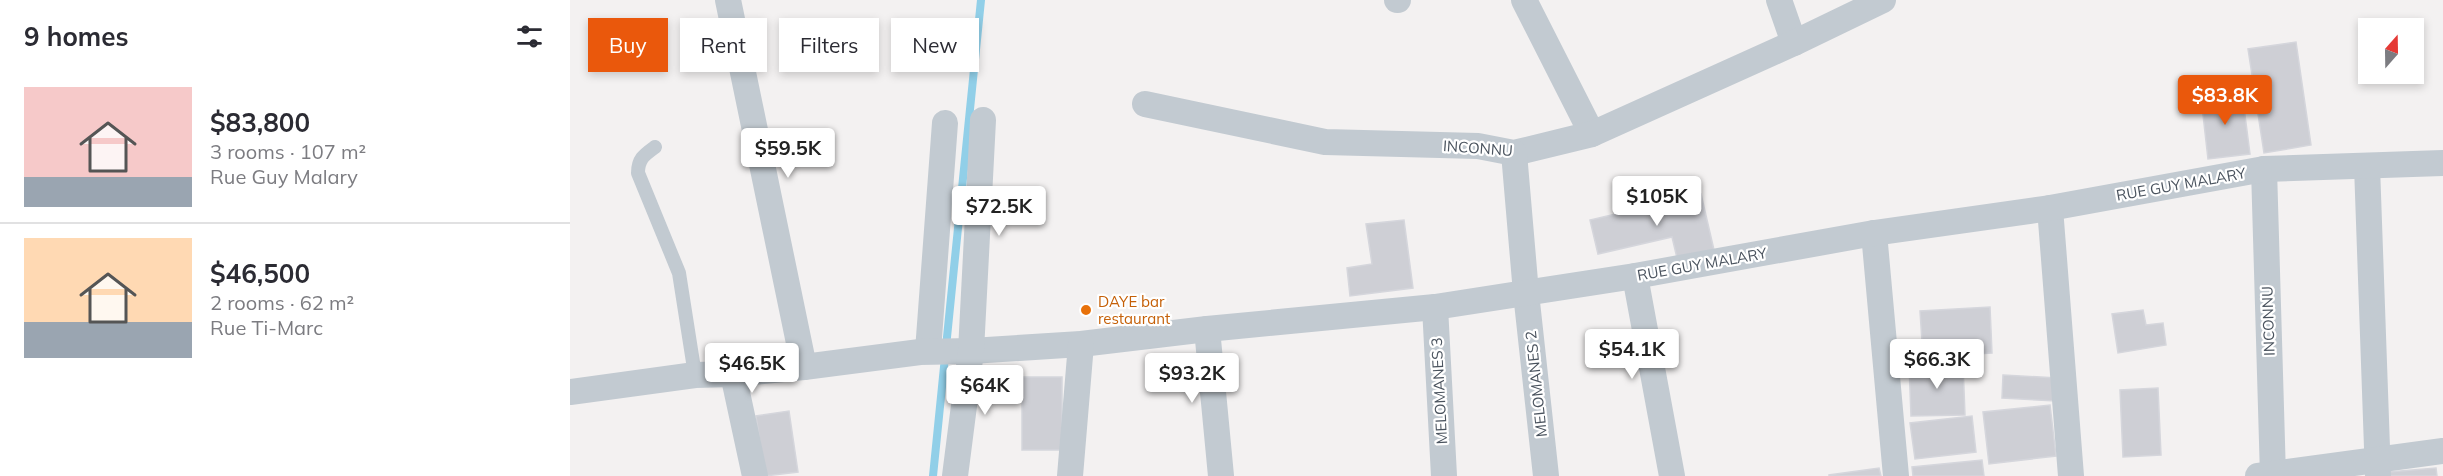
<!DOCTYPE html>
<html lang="en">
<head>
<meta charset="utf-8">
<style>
	body { margin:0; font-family:Mulish,sans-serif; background:#f7f7f7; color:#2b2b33; height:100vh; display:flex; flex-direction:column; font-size:22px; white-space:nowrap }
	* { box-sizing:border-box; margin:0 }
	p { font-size:20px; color:#7c7c81 }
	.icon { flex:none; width:33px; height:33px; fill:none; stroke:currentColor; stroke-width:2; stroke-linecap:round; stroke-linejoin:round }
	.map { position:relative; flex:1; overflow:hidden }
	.sheet { display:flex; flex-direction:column; background:#fff; width:570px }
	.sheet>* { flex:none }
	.guide { position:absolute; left:18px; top:18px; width:570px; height:54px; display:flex; gap:12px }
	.needle { width:39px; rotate:20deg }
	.controls { position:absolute; left:1788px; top:18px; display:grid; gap:12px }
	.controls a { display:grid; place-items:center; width:66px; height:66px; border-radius:0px; background:#fff; box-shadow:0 3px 9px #0003; font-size:30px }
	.price { position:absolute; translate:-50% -51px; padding:0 14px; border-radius:6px; background:#fff; color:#222; font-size:20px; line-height:39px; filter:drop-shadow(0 2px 3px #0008) }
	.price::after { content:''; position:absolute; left:50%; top:36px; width:18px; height:14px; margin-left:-9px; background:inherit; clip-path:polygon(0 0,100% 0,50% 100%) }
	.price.current { background:#ea580c; color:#fff }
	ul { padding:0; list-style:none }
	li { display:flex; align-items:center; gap:18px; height:150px; padding:0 24px }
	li+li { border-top:2px solid #e1e1e2 }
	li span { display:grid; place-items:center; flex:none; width:168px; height:120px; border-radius:0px; color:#555 }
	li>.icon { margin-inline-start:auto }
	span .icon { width:72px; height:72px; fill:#fffc; stroke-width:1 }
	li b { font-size:26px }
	h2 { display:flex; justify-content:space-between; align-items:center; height:72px; padding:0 24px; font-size:26px }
	.chip { padding:0 21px; border-radius:0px; background:#fff; box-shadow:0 3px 9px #0003; font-size:21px; line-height:54px }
	.chip.current { background:#ea580c; color:#fff }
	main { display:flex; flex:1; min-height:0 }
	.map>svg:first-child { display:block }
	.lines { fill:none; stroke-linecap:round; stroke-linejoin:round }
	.stream { stroke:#91cfe8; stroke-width:8 }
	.building { fill:#cecfd5; stroke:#d5d6dc; stroke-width:1.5 }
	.service { stroke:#c2cad1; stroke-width:14 }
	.minor { stroke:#c2cad1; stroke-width:26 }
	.food-dot { fill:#e8710a; stroke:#fff; stroke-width:2 }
	.labels { text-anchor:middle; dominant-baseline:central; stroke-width:4.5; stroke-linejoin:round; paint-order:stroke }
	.street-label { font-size:15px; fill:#49525d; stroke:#fff }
	.food-label { font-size:15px; fill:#c56008; stroke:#fff; text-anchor:start }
</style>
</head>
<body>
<main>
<section class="sheet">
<h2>9 homes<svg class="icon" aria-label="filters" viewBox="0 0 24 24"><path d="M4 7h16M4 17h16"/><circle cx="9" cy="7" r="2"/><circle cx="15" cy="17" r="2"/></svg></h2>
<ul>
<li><span style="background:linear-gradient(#f6c9c9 75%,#9aa5b1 0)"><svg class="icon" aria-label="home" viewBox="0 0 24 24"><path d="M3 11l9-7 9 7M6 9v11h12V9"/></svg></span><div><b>$83,800</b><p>3 rooms · 107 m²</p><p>Rue Guy Malary</p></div></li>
<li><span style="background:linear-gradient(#ffd9b3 70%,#9aa5b1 0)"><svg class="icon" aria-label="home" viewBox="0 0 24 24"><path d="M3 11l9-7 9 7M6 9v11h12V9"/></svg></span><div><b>$46,500</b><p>2 rooms · 62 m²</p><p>Rue Ti-Marc</p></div></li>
</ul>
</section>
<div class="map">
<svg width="1873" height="476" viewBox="0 0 1873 476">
	<rect width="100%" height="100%" fill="#f3f1f1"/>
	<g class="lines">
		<polyline class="stream" points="363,476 411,0"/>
	</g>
	<g class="building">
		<polygon points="1726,42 1741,145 1694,153 1678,49"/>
		<polygon points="1672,92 1680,154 1638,159 1631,97"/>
		<polygon points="1131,194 1144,250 1107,258 1102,237 1028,254 1020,220"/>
		<polygon points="834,220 843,288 780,296 777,268 802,264 796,224"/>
		<polygon points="1420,307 1422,353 1353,357 1350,311"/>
		<polygon points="1573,310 1576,325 1593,323 1596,345 1548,353 1542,314"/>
		<polygon points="1339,364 1393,364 1395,415 1341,416"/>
		<polygon points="1433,375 1487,378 1486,401 1432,398"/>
		<rect x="452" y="377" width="40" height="73"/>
		<polygon points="1588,388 1591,455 1553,457 1550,390"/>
		<polygon points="1480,405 1486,456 1419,464 1413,412"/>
		<polygon points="219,411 228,472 195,476 186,416"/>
		<polygon points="1402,416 1406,452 1345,459 1340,423"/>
		<polygon points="1412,460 1414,476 1343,476 1342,467"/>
		<polygon points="1309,468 1311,476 1259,476 1259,475"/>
		<polygon points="1866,468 1867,476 1820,476 1819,472"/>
	</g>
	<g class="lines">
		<path class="service" d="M85 147C74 155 68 159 68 173L109 273 125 375"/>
		<g class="minor">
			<polyline points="158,0 234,367"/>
			<polyline points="827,0 828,0"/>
			<polyline points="954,0 1022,134"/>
			<polyline points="1209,0 1224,43"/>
			<polyline points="575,104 755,142 908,146 944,153 1022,134 1224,43 1313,0"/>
			<polyline points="944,153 956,293 976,476"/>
			<polyline points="1797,166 1808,476"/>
			<polyline points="1694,169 1703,476"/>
			<polyline points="1480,208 1501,476"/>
			<polyline points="1304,233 1326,476"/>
			<polyline points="1065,276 1102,476"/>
			<polyline points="865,307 874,476"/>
			<polyline points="637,329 651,476"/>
			<polyline points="358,351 375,123"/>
			<polyline points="163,374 185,476"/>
			<polyline points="0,392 125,375 163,374 234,367 350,352 401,351 511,344 637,329 865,307 1065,276 1304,233 1480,208 1694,169 1873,163"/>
			<polyline points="385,476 401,351 413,120"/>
			<polyline points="500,476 511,344"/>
			<polyline points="1688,476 1873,451"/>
		</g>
	</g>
	<circle class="food-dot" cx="516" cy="310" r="6"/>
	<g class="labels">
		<g class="street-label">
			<text transform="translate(908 148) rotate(4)">INCONNU</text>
			<text transform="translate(1611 184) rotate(-10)">RUE GUY MALARY</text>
			<text transform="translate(1132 264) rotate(-10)">RUE GUY MALARY</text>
			<text transform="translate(1698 321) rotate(-92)">INCONNU</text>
			<text transform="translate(966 384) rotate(-96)">MELOMANES 2</text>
			<text transform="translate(869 391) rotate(-93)">MELOMANES 3</text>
		</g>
		<g class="food-label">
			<text x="528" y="301">DAYE bar<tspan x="528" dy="17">restaurant</tspan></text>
		</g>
	</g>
</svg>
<div class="controls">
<a><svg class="needle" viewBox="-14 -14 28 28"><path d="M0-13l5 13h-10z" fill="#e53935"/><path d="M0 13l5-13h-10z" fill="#7c7c81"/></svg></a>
</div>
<b class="price current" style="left:1655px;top:126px">$83.8K</b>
<b class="price" style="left:218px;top:179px">$59.5K</b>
<b class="price" style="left:1087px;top:227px">$105K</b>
<b class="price" style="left:429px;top:237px">$72.5K</b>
<b class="price" style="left:1062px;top:380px">$54.1K</b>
<b class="price" style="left:1367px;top:390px">$66.3K</b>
<b class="price" style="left:182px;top:394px">$46.5K</b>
<b class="price" style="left:622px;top:404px">$93.2K</b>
<b class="price" style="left:415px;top:416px">$64K</b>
<div class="guide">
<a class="chip current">Buy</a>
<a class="chip">Rent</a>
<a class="chip">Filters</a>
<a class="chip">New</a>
</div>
</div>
</main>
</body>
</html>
